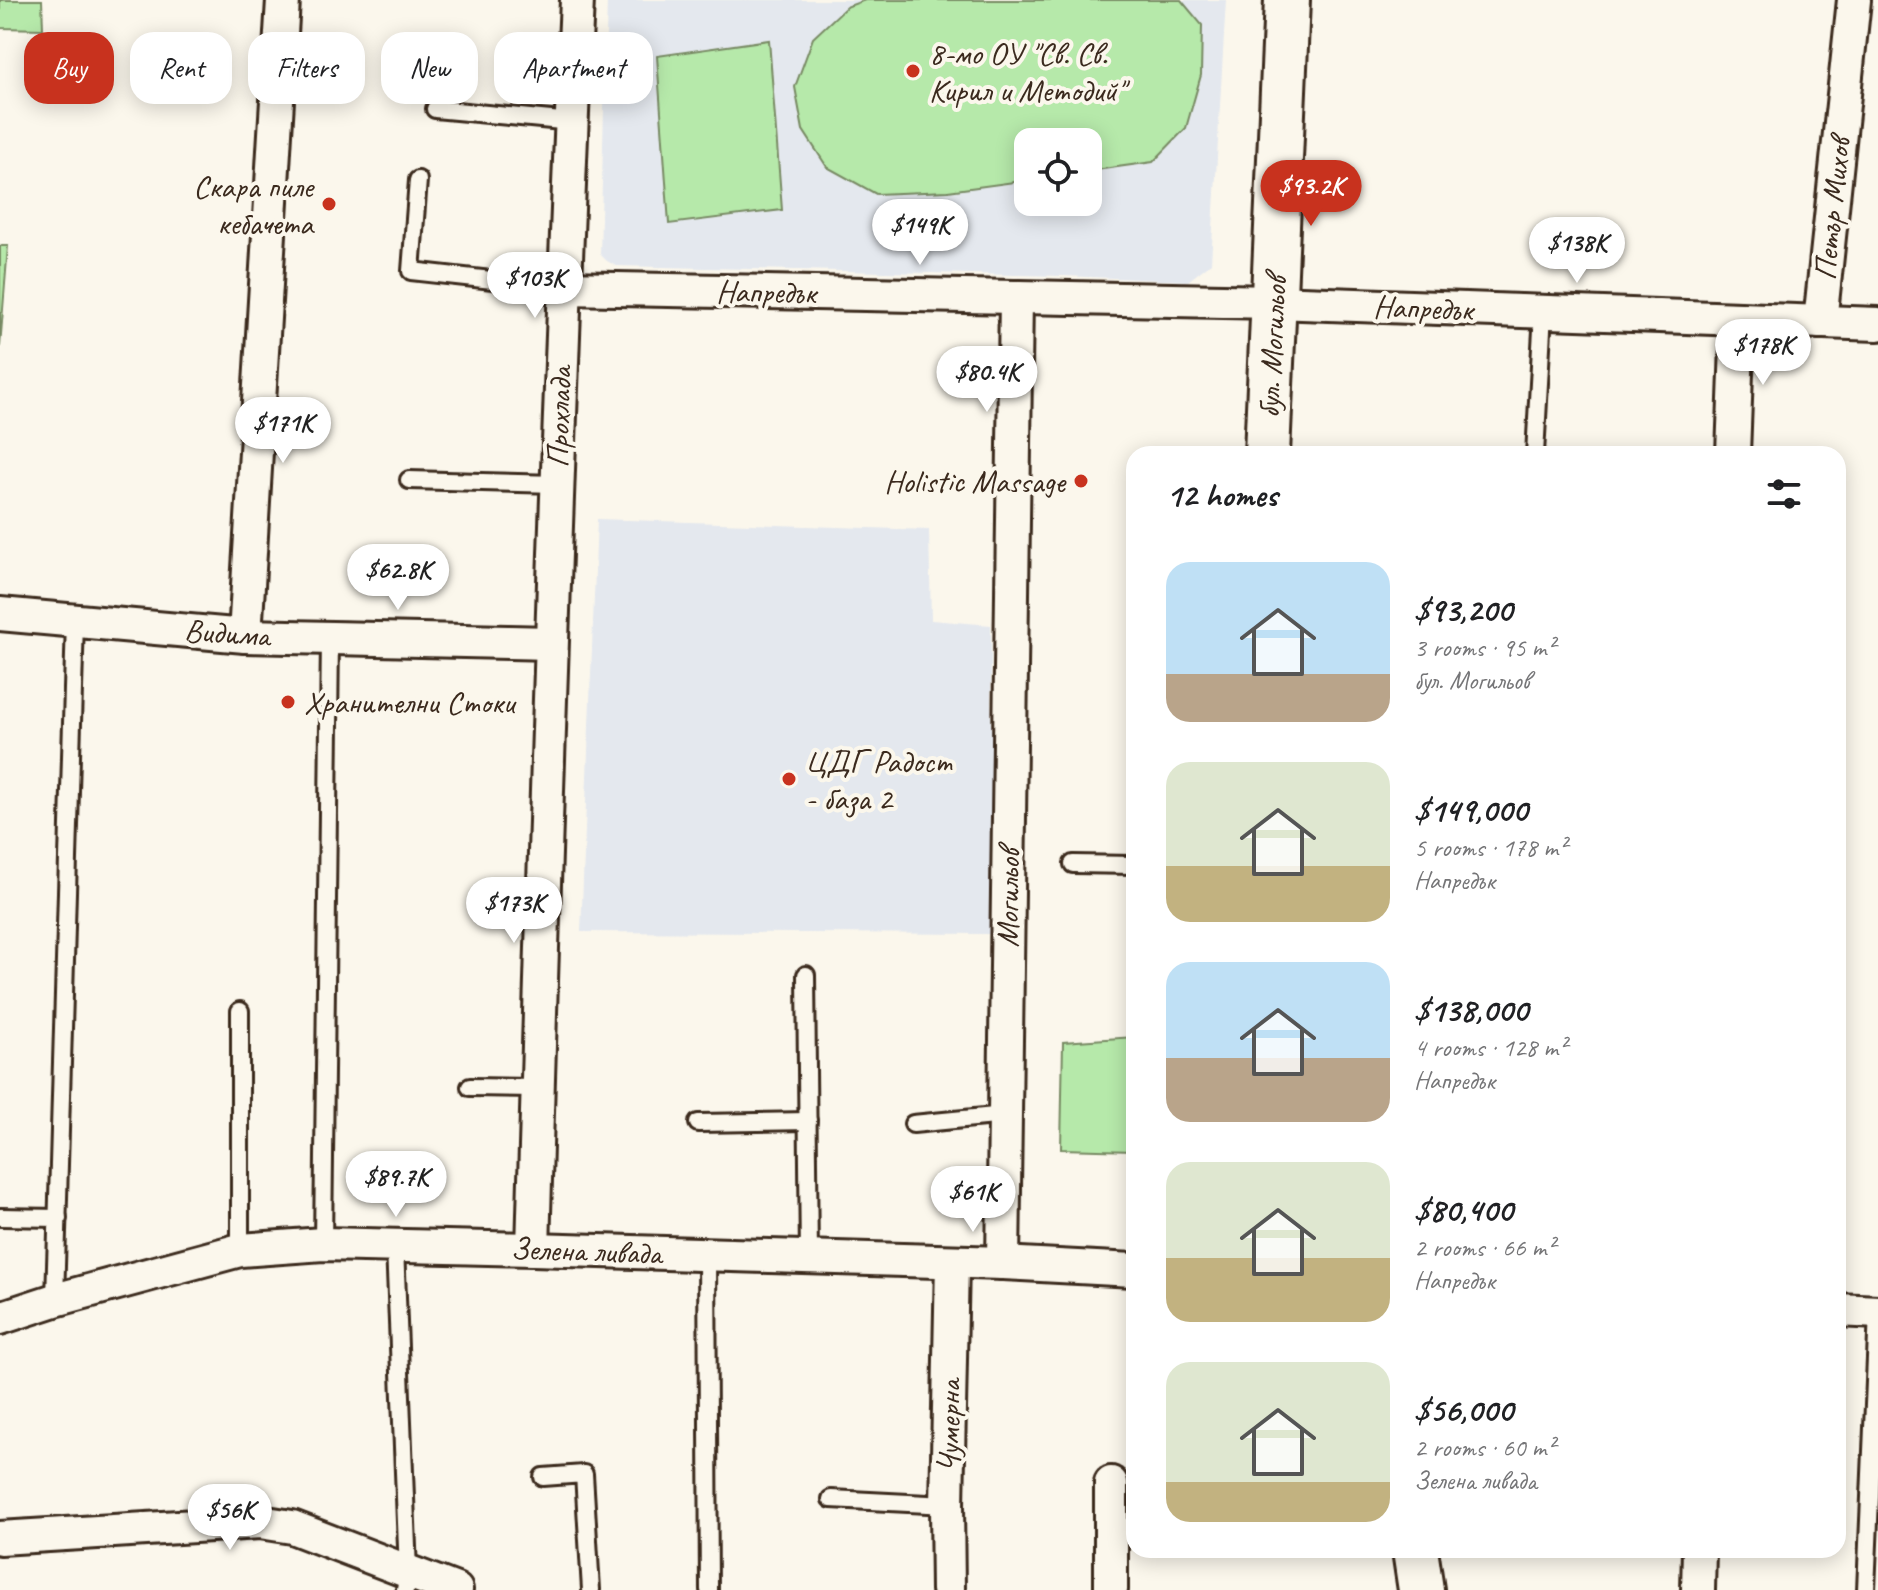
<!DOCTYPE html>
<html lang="en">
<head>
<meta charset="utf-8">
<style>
	body { margin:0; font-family:Caveat,sans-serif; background:#f6f6f6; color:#202124; height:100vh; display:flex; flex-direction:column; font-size:30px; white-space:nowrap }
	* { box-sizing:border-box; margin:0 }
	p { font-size:26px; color:#757577 }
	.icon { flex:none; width:44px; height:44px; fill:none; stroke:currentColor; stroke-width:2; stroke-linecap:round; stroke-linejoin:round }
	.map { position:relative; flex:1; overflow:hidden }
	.sheet { position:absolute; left:1126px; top:446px; width:720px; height:1112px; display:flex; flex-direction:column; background:#fff; border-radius:24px; box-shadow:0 4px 20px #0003 }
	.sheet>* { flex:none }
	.top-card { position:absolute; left:24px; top:32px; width:760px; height:72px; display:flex; gap:16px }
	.fabs { position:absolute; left:1014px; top:128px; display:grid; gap:16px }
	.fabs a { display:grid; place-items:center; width:88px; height:88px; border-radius:16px; background:#fff; box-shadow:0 4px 20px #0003; font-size:40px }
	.price { position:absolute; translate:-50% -68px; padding:0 18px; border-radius:28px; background:#fff; color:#222; font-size:26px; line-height:52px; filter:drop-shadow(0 2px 4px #0008) }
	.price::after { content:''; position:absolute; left:50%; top:48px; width:24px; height:18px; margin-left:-12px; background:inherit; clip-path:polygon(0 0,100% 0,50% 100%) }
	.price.on { background:#c8321e; color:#fff }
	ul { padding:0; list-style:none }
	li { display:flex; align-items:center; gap:24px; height:200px; padding:0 40px }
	li span { display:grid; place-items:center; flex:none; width:224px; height:160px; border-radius:24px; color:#555 }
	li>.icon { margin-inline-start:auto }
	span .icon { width:96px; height:96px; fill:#fffc; stroke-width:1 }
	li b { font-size:34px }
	h2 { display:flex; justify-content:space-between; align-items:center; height:96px; padding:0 40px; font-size:34px }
	.chip { padding:0 28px; border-radius:24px; background:#fff; box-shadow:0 4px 20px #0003; font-size:28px; line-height:72px }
	.chip.on { background:#c8321e; color:#fff }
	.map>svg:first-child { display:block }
	.built { fill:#e4e8ee; fill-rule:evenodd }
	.green { fill:#b6e9aa; stroke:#788a64; stroke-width:2 }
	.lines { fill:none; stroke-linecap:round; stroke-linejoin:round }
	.lane-casing { stroke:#3b2a1e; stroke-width:22 }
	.street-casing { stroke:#3b2a1e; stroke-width:38 }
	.secondary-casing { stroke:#3b2a1e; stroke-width:50 }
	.lane { stroke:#fbf7ec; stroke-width:16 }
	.street { stroke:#fbf7ec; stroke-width:32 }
	.secondary { stroke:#fbf7ec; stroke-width:44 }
	.poi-dot { fill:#c8321e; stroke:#fbf7ec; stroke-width:3 }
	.labels { text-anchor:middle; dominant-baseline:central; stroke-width:8; stroke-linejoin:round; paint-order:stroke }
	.poi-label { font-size:32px; fill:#3b2a1e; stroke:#fbf7ec; text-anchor:start }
	.street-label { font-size:32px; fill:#3b2a1e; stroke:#fbf7ec }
</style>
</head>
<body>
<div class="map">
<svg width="1878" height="1590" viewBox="0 0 1878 1590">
	<rect width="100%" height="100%" fill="#fbf7ec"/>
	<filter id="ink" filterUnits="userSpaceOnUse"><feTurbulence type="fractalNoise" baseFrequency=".0125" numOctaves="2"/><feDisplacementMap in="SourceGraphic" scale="16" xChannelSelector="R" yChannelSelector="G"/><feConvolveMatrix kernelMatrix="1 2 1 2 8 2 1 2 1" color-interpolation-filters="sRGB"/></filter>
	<g filter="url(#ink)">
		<g class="built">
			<path d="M607 0H1226L1211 263 1188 281 1064 276 616 266 607 261 600 254ZM1028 142H1088V202H1028Z"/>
			<polygon points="597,519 929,530 931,620 991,625 991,934 581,932"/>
		</g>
		<g class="green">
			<polygon points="0,0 42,0 43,29 0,28"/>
			<polygon points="865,0 1181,0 1202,25 1201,75 1186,128 1153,162 1088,171 1088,142 1028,142 1028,180 948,191 876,194 827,167 803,130 795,87 813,38 846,7"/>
			<polygon points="769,40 782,210 669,224 657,56"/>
			<polygon points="0,246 8,246 0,347"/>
			<polygon points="1134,1037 1134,1151 1061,1149 1063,1042"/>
		</g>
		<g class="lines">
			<defs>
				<g id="lane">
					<polyline points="435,109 572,122"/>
					<polyline points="418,180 411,271 564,288"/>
					<polyline points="1535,454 1543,312"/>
					<polyline points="409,480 557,484"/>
					<polyline points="1073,864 1134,865"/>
					<polyline points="806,975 809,1257"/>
					<polyline points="240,1011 240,1250"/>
					<polyline points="470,1087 538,1088"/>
					<polyline points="698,1123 808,1121"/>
					<polyline points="913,1124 1005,1115"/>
					<polyline points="0,1217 58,1218"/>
					<polyline points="323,1244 330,639"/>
					<polyline points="395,1247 408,1572 405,1590"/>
					<polyline points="707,1254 709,1590"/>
					<polyline points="55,1300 75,621"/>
					<polyline points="543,1477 584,1474 591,1590"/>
					<polyline points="831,1499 947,1505"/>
					<polyline points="1866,1590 1878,1312"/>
				</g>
				<g id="street">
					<polyline points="564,288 1274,302 1878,324"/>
					<polyline points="1820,322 1854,0"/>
					<polyline points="1733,454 1738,319"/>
					<polyline points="0,614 245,636 551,643"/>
					<polyline points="245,636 283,0"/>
					<path d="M533 1249C545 832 558 416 577 0"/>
					<polyline points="1003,1263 1016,297"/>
					<polyline points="1838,1310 1878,1312"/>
					<polyline points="0,1318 55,1300 240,1250 323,1244 533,1249 1003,1263 1134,1270"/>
					<polyline points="1111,1483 1111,1590"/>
					<polyline points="0,1538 260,1522 292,1527 456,1590"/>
					<polyline points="948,1590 947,1505 952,1262"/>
					<polyline points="1698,1590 1699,1550"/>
				</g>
				<g id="secondary">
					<polyline points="1267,454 1287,0"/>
					<polyline points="1415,1550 1421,1590"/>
				</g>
			</defs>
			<use href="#lane" class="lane-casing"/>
			<use href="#street" class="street-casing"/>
			<use href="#secondary" class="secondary-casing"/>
			<use href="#lane" class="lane"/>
			<use href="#street" class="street"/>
			<use href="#secondary" class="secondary"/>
		</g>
	</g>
	<g class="poi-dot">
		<circle cx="913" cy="71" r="8"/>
		<circle cx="329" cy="204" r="8"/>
		<circle cx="1081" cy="481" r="8"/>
		<circle cx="288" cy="702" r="8"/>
		<circle cx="789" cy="779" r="8"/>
	</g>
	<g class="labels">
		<g class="poi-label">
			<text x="929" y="53">8-мо ОУ "Св. Св.<tspan x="929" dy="37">Кирил и Методий"</tspan></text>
			<text x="313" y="186" text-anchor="end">Скара пиле<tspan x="313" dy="37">кебачета</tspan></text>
			<text x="1065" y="481" text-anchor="end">Holistic Massage</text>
			<text x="304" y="702">Хранителни Стоки</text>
			<text x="805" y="761">ЦДГ Радост<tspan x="805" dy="37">- база 2</tspan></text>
		</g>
		<g class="street-label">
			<text transform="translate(1832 209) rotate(-84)">Петър Михов</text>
			<text transform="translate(766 292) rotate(1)">Напредък</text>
			<text transform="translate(1423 308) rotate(2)">Напредък</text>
			<text transform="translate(1272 347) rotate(-87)">бул. Могильов</text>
			<text transform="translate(559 417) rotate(-88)">Прохлада</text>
			<text transform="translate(227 633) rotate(4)">Видима</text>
			<text transform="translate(1008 898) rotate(-89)">Могильов</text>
			<text transform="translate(586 1251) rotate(2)">Зелена ливада</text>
			<text transform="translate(949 1426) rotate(-89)">Чумерна</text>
		</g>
	</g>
</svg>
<div class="fabs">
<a><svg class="icon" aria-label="locate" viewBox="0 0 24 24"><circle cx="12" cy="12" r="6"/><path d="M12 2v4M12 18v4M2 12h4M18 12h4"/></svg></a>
</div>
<b class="price on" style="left:1311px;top:228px">$93.2K</b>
<b class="price" style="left:920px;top:267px">$149K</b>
<b class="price" style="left:1577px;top:285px">$138K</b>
<b class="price" style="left:535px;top:320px">$103K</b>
<b class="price" style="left:1763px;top:387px">$178K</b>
<b class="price" style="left:987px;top:414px">$80.4K</b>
<b class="price" style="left:283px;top:465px">$171K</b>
<b class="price" style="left:398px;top:612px">$62.8K</b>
<b class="price" style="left:514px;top:945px">$173K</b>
<b class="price" style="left:396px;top:1219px">$89.7K</b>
<b class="price" style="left:973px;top:1234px">$61K</b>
<b class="price" style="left:230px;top:1552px">$56K</b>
<div class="top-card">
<a class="chip on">Buy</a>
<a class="chip">Rent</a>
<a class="chip">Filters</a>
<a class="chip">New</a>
<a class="chip">Apartment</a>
</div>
<section class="sheet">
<h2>12 homes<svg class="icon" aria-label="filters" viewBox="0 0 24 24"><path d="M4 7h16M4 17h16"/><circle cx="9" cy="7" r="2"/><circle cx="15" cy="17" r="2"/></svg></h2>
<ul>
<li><span style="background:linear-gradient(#bfe0f5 70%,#b9a48a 0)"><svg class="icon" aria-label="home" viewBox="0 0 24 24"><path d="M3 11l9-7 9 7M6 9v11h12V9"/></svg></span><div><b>$93,200</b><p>3 rooms · 95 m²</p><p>бул. Могильов</p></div></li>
<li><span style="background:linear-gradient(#dfe7d0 65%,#c2b280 0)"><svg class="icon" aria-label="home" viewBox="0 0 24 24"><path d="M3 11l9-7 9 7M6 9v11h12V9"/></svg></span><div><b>$149,000</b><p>5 rooms · 178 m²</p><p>Напредък</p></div></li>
<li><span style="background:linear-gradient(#bfe0f5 60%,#b9a48a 0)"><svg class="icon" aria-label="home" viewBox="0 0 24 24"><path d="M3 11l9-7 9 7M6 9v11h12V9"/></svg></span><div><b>$138,000</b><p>4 rooms · 128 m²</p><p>Напредък</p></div></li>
<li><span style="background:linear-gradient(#dfe7d0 60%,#c2b280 0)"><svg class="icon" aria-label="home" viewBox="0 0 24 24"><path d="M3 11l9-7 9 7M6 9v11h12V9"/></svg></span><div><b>$80,400</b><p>2 rooms · 66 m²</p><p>Напредък</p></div></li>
<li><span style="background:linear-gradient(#dfe7d0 75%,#c2b280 0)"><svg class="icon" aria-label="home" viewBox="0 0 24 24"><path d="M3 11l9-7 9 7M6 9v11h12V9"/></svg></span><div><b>$56,000</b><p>2 rooms · 60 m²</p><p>Зелена ливада</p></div></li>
</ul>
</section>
</div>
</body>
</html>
